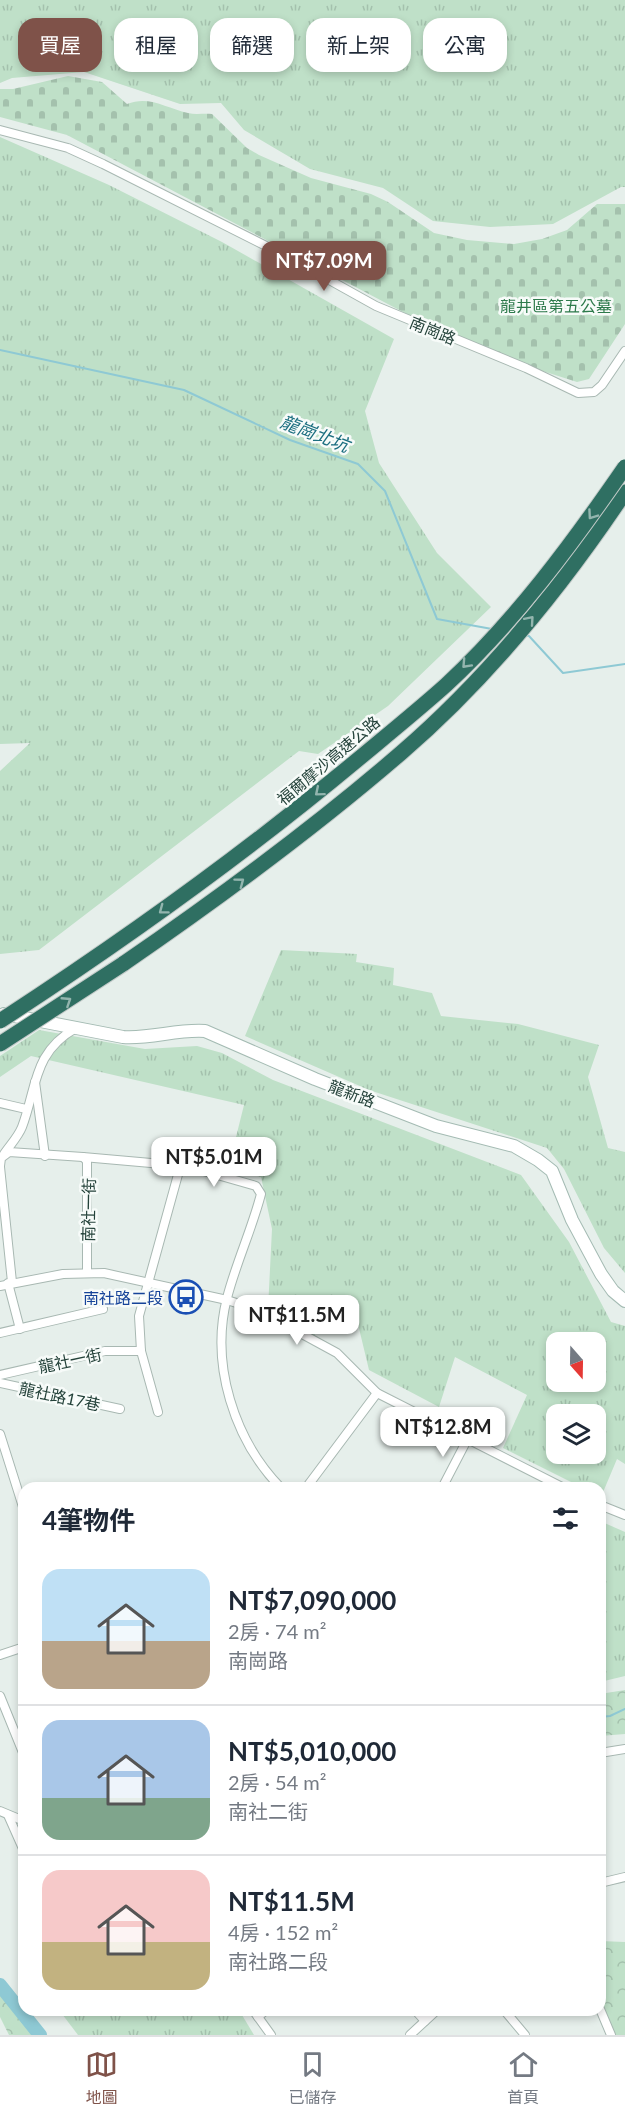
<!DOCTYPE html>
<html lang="zh-TW">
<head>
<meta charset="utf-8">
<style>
	body { margin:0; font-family:Lato,"Noto Sans TC",sans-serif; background:#f2f2f3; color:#1f2937; height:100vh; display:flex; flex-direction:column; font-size:22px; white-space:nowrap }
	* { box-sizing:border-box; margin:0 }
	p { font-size:20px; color:#747a83 }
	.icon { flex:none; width:33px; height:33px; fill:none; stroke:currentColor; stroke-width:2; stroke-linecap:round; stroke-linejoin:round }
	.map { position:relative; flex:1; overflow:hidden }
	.details { position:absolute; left:18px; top:1482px; width:588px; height:534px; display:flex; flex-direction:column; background:#fff; border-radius:18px; box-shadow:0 3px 9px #0003 }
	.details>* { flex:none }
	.hud { position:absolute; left:18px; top:18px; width:590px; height:54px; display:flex; gap:12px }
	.needle { width:39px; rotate:160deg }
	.tools { position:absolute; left:546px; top:1332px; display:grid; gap:12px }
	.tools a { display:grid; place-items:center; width:60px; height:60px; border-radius:12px; background:#fff; box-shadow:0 3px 9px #0003; font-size:30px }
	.price { position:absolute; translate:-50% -51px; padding:0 14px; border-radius:12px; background:#fff; color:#222; font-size:20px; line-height:39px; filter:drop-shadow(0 2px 3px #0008) }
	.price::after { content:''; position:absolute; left:50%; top:36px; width:18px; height:14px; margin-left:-9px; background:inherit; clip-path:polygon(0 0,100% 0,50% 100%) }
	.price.active { background:#7f5249; color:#fff }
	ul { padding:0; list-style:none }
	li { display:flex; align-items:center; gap:18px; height:150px; padding:0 24px }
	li+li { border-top:2px solid #e0e1e3 }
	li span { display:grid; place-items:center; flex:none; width:168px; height:120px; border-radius:18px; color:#555 }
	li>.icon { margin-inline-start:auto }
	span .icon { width:72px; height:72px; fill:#fffc; stroke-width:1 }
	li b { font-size:26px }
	h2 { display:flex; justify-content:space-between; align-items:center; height:72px; padding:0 24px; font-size:26px }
	.tag { padding:0 21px; border-radius:18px; background:#fff; box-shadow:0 3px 9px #0003; font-size:21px; line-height:54px }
	.tag.active { background:#7f5249; color:#fff }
	.menu { display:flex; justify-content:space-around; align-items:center; height:84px; border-top:2px solid #e0e1e3; background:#fff; font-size:16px; color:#747a83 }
	.menu a { display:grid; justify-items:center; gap:3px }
	.menu .active { color:#7f5249 }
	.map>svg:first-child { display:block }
	.grass { fill:url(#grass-tufts); fill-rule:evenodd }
	.forest { fill:url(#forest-crowns) }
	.cemetery { fill:url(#cemetery-stones) }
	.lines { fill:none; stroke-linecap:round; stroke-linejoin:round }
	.stream { stroke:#8ec9d4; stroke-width:2 }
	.river { stroke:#8ec9d4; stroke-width:14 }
	.street-casing { stroke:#a8b8b2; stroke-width:10 }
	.secondary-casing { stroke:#a4bbb3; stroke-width:14 }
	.highway-casing { stroke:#c2cac8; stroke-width:17 }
	.street { stroke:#fff; stroke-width:8 }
	.secondary { stroke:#fff; stroke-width:12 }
	.highway { stroke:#2f6f62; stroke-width:15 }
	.highway-bridge-casing { stroke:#c2cac8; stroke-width:17; stroke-linecap:butt }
	.highway-bridge { stroke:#2f6f62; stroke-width:15 }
	.oneway { stroke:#93b5ae }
	.labels { text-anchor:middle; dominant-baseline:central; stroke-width:5; stroke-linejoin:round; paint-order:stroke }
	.park-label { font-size:16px; fill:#2d7a4b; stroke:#f7fbf9 }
	.street-label { font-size:16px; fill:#24423a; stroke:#f7fbf9 }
	.transit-label { font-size:16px; fill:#164399; stroke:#f7fbf9; text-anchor:end }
	.water-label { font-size:18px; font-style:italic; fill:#1c6f80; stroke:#f7fbf9 }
</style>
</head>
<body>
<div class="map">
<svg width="625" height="2035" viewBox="0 0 625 2035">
	<defs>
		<pattern id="grass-tufts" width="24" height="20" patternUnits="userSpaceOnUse" patternTransform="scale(1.5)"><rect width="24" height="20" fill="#bfe0c8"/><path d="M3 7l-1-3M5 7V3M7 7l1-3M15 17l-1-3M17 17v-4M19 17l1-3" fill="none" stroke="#a4c1ad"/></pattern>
		<pattern id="forest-crowns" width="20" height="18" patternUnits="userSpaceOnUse" patternTransform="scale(1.5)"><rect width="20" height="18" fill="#bfe0c8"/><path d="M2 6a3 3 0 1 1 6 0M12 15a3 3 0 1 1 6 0" fill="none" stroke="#a4c1ad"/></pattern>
		<pattern id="cemetery-stones" width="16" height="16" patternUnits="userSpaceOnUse" patternTransform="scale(1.5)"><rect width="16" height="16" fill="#bfe0c8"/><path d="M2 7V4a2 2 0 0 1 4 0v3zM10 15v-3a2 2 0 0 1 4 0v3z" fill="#a4c1ad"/></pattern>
	</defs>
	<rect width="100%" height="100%" fill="#e6efeb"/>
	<g class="grass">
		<polygon points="0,0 625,0 625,187 621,187 553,224 490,227 433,221 383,188 310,169 244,130 221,103 180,104 84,72 12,78 0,83"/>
		<polygon points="0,137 109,185 222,242 394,339 365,411 379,463 437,553 491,607 388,706 318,754 299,751 39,950 0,954 0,771 30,743 0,744"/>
		<polygon points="281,950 357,954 356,962 394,968 393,985 432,993 441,1016 518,1024 599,1045 588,1077 608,1148 625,1152 625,1273 604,1248 564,1169 547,1148 369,1090 245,1036"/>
		<path d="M39 1030 145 1049 197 1046 222 1053 273 1080 521 1175 569 1242 611 1322 625 1326V1464L617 1459 601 1497 600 1488H583L503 1448 527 1395 455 1357 439 1407 369 1370 351 1295 313 1301 315 1337 268 1309 272 1229 261 1177 228 1169 244 1105 31 1056 0 1077V1056ZM556 1342H596V1382H556ZM556 1414H596V1454H556Z"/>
		<polygon points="600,1521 625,1532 625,1676 600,1682"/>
		<polygon points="59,2010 239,2010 254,2035 78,2035"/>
	</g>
	<g class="forest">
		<polygon points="625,1690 625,1734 600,1736 600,1694"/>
		<polygon points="600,1941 625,1942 625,2035 615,2035 600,1997"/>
		<polygon points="0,1994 32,2035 9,2035 0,2017"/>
	</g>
	<path class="cemetery" d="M68 76 102 82 127 104C149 95 166 108 188 113 196 115 204 113 212 114L247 148 259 155 311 178 371 194 388 202 434 233 467 240 514 244 542 239 567 230 597 204H625V324L589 379 577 382 505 359 439 331 67 135 0 117V89H13Z"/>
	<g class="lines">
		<g class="stream">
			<polyline points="0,350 184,390 290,440 358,464 385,491 437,619 492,629"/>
			<polyline points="524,635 529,636 563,673 625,664"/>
			<polyline points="600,1717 610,1716 625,1709"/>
		</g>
		<polyline class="river" points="0,1985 40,2035"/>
		<defs>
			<g id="street">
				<polyline points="0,130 68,148 103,164 288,257 376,306 526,368 578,393 594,392 602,385 625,351"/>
				<polyline points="35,1082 45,1156"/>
				<polyline points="0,1103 26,1109"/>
				<path d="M4 1154C10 1145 18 1137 22 1127 37 1087 33 1052 76 1028"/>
				<polyline points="83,1157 185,1166"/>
				<polyline points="0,1166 1,1158 9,1152 83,1157 87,1161 87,1272"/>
				<polyline points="0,1167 12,1282"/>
				<polyline points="8,1283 20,1329"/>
				<polyline points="0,1286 63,1274 104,1273 227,1300 258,1310 337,1353 377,1393 564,1488"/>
				<polyline points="0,1333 103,1309"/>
				<polyline points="0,1375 105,1351 141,1351"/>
				<polyline points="0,1383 120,1409"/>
				<path d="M158 1412 141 1351 139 1316 179 1171 186 1166 256 1186 261 1194C252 1229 236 1263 227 1298 210 1364 234 1440 281 1488"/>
				<polyline points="0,1434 24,1510"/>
				<polyline points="306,1488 377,1393"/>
				<polyline points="442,1488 467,1440"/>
				<polyline points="600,1505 625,1515"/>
				<polyline points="0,1655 24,1647"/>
				<polyline points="0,1696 24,1755"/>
				<polyline points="600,1753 625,1749"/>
				<polyline points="0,1811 24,1821"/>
				<polyline points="8,1815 24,1851"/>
				<polyline points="600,1883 625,1877"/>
				<polyline points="600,2009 611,2035"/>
				<polyline points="253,2010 271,2035"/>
				<polyline points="415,2010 425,2021"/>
				<polyline points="504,2010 525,2035"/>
				<polyline points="258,2017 266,2010"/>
				<polyline points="410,2035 437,2010"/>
			</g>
			<path id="secondary" d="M4 1014 123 1037C151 1039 177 1029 205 1031L315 1079 436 1126 514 1146 538 1160 552 1171 572 1220 601 1274 613 1291 625 1301"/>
			<path id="highway" d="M123 964C219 898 313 829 401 753 488 678 561 588 625 492"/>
		</defs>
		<use href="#street" class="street-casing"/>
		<use href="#secondary" class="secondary-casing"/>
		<use href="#highway" class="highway-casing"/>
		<use href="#street" class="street"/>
		<use href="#secondary" class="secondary"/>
		<use href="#highway" class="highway"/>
		<defs>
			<g id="highway-bridge">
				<path d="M0 1021C123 941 243 855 356 761 386 736 417 711 446 685 515 621 572 544 625 467"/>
				<polyline points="0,1044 123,964"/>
			</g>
		</defs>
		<use href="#highway-bridge" class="highway-bridge-casing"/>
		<use href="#highway-bridge" class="highway-bridge"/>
	</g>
	<defs><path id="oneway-chevron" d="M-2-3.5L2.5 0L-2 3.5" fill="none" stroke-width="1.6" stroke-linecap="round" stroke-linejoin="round" transform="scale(1.5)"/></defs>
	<g class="oneway">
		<use href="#oneway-chevron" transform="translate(592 515) rotate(125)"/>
		<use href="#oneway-chevron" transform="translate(530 620) rotate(-49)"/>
		<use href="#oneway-chevron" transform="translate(466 664) rotate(133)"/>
		<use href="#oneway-chevron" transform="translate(319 792) rotate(140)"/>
		<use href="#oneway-chevron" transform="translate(240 882) rotate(-37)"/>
		<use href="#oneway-chevron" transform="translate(163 910) rotate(143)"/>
		<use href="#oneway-chevron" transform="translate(67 1001) rotate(-33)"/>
	</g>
	<defs>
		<symbol id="bus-ring" viewBox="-11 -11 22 22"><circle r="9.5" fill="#f7fbf9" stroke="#1a4fb4" stroke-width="1.5"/><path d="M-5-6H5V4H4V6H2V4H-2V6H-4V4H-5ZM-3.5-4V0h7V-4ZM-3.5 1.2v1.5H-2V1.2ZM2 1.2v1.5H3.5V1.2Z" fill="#1a4fb4"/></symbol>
	</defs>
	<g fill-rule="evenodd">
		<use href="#bus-ring" x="167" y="1278" width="38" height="38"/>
	</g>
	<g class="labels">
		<g class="park-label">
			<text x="556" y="305">龍井區第五公墓</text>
		</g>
		<g class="street-label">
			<text transform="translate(433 330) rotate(22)">南崗路</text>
			<text transform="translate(328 760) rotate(-40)">福爾摩沙高速公路</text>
			<text transform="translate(352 1093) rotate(21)">龍新路</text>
			<text transform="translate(88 1210) rotate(-89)">南社一街</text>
			<text transform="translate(70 1360) rotate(-12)">龍社一街</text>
			<text transform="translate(60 1396) rotate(12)">龍社路17巷</text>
		</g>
		<g class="transit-label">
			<text x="163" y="1297">南社路二段</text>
		</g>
		<g class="water-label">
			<text transform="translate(315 433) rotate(21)">龍崗北坑</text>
		</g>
	</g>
</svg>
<div class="tools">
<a><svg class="needle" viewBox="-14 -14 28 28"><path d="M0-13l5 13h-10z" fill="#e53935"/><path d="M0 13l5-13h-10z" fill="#747a83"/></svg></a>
<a><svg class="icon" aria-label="layers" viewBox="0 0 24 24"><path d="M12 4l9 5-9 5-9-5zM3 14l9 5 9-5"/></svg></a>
</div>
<b class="price active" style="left:324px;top:292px">NT$7.09M</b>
<b class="price" style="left:214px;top:1188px">NT$5.01M</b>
<b class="price" style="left:297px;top:1346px">NT$11.5M</b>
<b class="price" style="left:443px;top:1458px">NT$12.8M</b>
<div class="hud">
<a class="tag active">買屋</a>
<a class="tag">租屋</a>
<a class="tag">篩選</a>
<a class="tag">新上架</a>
<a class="tag">公寓</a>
</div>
<section class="details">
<h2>4筆物件<svg class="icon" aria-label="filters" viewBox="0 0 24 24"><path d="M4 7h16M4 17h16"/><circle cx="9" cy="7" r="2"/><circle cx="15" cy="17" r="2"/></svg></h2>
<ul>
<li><span style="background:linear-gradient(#bfe0f5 60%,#b9a48a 0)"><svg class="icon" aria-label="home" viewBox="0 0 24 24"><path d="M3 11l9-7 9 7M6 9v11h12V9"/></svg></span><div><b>NT$7,090,000</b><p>2房 · 74 m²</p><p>南崗路</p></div></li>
<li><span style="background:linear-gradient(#a9c7e8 65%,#7fa58c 0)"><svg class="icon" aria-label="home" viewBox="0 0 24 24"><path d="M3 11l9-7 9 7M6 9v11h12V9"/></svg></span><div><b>NT$5,010,000</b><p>2房 · 54 m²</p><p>南社二街</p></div></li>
<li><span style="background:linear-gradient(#f6c9c9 60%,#c2b280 0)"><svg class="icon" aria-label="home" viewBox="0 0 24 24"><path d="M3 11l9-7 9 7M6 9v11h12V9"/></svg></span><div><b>NT$11.5M</b><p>4房 · 152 m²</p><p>南社路二段</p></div></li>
</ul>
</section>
</div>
<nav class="menu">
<a class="active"><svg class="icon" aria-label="map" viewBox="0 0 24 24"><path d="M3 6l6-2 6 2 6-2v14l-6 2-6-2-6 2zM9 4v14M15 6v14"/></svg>地圖</a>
<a><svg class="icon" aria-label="saved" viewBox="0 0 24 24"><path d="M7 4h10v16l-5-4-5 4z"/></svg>已儲存</a>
<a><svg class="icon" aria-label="home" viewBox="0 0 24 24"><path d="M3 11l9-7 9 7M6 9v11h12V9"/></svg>首頁</a>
</nav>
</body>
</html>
